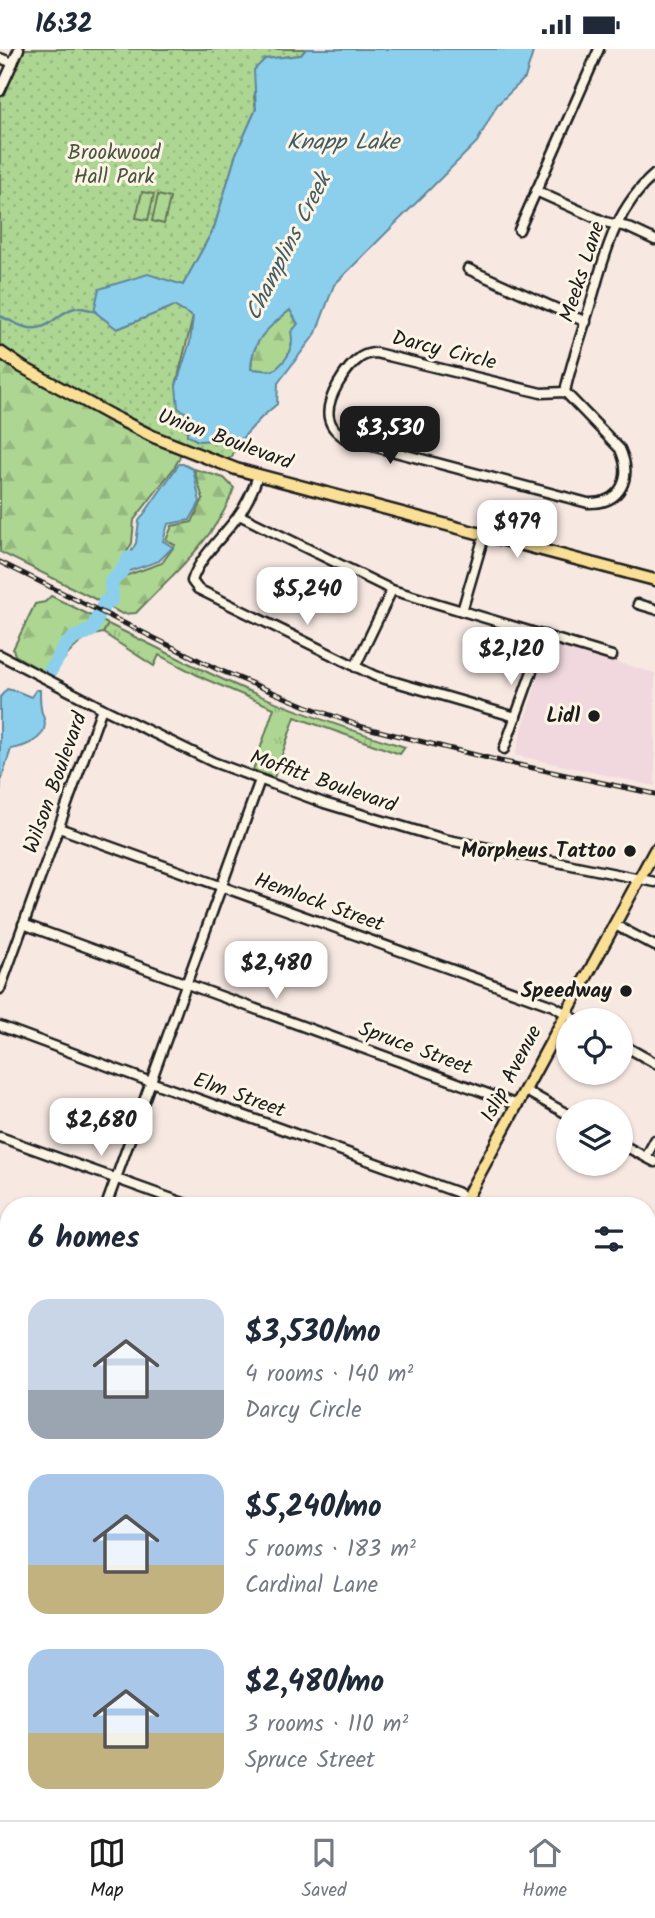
<!DOCTYPE html>
<html lang="en">
<head>
<meta charset="utf-8">
<style>
	body { margin:0; font-family:Kalam,sans-serif; background:#f6f6f7; color:#1f2937; height:100vh; display:flex; flex-direction:column; font-size:26px; white-space:nowrap }
	* { box-sizing:border-box; margin:0 }
	p { font-size:23px; color:#747a83 }
	.icon { flex:none; width:38px; height:38px; fill:none; stroke:currentColor; stroke-width:2; stroke-linecap:round; stroke-linejoin:round }
	.map { position:relative; flex:1; overflow:hidden }
	.sheet { position:absolute; left:0px; top:1148px; width:656px; height:623px; display:flex; flex-direction:column; background:#fff; border-radius:28px 28px 0 0; box-shadow:0 2px 5px #0004 }
	.sheet>* { flex:none }
	.fabs { position:absolute; left:556px; top:959px; display:grid; gap:14px }
	.fabs a { display:grid; place-items:center; width:77px; height:77px; border-radius:50%; background:#fff; box-shadow:0 2px 5px #0004; font-size:35px }
	.price { position:absolute; translate:-50% -60px; padding:0 16px; border-radius:14px; background:#fff; color:#222; font-size:23px; line-height:46px; filter:drop-shadow(0 2px 4px #0008) }
	.price::after { content:''; position:absolute; left:50%; top:42px; width:21px; height:16px; margin-left:-10px; background:inherit; clip-path:polygon(0 0,100% 0,50% 100%) }
	.price.current { background:#1c1c1c; color:#fff }
	ul { padding:0; list-style:none }
	li { display:flex; align-items:center; gap:21px; height:175px; padding:0 28px }
	li span { display:grid; place-items:center; flex:none; width:196px; height:140px; border-radius:21px; color:#555 }
	li>.icon { margin-inline-start:auto }
	span .icon { width:84px; height:84px; fill:#fffc; stroke-width:1 }
	li b { font-size:30px }
	h2 { display:flex; justify-content:space-between; align-items:center; height:84px; padding:0 28px; font-size:30px }
	.status { display:flex; justify-content:space-between; align-items:center; height:49px; padding:0 35px; background:#fff; direction:ltr }
	.status svg { height:19px; fill:currentColor }
	.tab-bar { display:flex; justify-content:space-around; align-items:center; height:98px; border-top:2px solid #e0e1e3; background:#fff; font-size:19px; color:#747a83 }
	.tab-bar a { display:grid; justify-items:center; gap:4px }
	.tab-bar .current { color:#1c1c1c }
	.map>svg:first-child { display:block }
	.built { fill:#f0d8de }
	.grass { fill:url(#grass-tufts); stroke:#647958; stroke-width:2 }
	.forest { fill:url(#forest-firs); stroke:#647958; stroke-width:2 }
	.park { fill:url(#park-dots); stroke:#647958; stroke-width:2 }
	.pitch { fill:#add693; stroke:#647958; stroke-width:2 }
	.water { fill:#8ccfed; stroke:#5f8799; stroke-width:2; fill-rule:evenodd }
	.lines { fill:none; stroke-linecap:round; stroke-linejoin:round }
	.stream { stroke:#5f8799; stroke-width:2.5 }
	.river { stroke:#8ccfed; stroke-width:14 }
	.minor-casing { stroke:#1c1c1c; stroke-width:13 }
	.major-casing { stroke:#1c1c1c; stroke-width:15 }
	.highway-casing { stroke:#1c1c1c; stroke-width:16 }
	.minor { stroke:#fcf5e5; stroke-width:8 }
	.major { stroke:#fadf96; stroke-width:10 }
	.highway { stroke:#fadf96; stroke-width:10 }
	.rail-casing { stroke:#1c1c1c; stroke-width:5 }
	.rail { stroke:#fcf5e5; stroke-width:2.5; stroke-dasharray:8; stroke-linecap:butt }
	.poi-dot { fill:#1c1c1c; stroke:#fcf5e5; stroke-width:2.5 }
	.labels { text-anchor:middle; dominant-baseline:central; stroke-width:6; stroke-linejoin:round; paint-order:stroke }
	.park-label { font-size:21px; fill:#485440; stroke:#fcf5e5 }
	.street-label { font-size:21px; fill:#1c1c1c; stroke:#fcf5e5 }
	.poi-label { font-size:21px; font-weight:bold; fill:#1c1c1c; stroke:#fcf5e5; text-anchor:end }
	.water-label { font-size:23px; font-style:italic; fill:#435b65; stroke:#fcf5e5 }
</style>
</head>
<body>
<div class="status"><b>16:32</b><svg viewBox="0 0 49 12"><path d="M0 12V9h3v3zM5 12V6h3v6zM10 12V3h3v9zM15 12V0h3v12zM26 1h20v11H26zM47 4h2v5h-2z"/></svg></div>
<div class="map">
<svg width="655" height="1771" viewBox="0 0 655 1771">
	<defs>
		<pattern id="grass-tufts" width="24" height="20" patternUnits="userSpaceOnUse" patternTransform="scale(1.75)"><rect width="24" height="20" fill="#add693"/><path d="M3 7l-1-3M5 7V3M7 7l1-3M15 17l-1-3M17 17v-4M19 17l1-3" fill="none" stroke="#94b77e"/></pattern>
		<pattern id="forest-firs" width="22" height="20" patternUnits="userSpaceOnUse" patternTransform="scale(1.75)"><rect width="22" height="20" fill="#add693"/><path d="M5 1l3.5 6h-7zM16 11l3.5 6h-7z" fill="#94b77e"/></pattern>
		<pattern id="park-dots" width="8" height="8" patternUnits="userSpaceOnUse" patternTransform="scale(1.75)"><rect width="8" height="8" fill="#add693"/><path d="M2 2h.1M6 6h.1" fill="none" stroke="#94b77e" stroke-width="1.8" stroke-linecap="round"/></pattern>
	</defs>
	<rect width="100%" height="100%" fill="#f7e8e2"/>
	<filter id="ink" filterUnits="userSpaceOnUse"><feTurbulence type="fractalNoise" baseFrequency=".0143" numOctaves="2"/><feDisplacementMap in="SourceGraphic" scale="14" xChannelSelector="R" yChannelSelector="G"/><feConvolveMatrix kernelMatrix="1 2 1 2 8 2 1 2 1" color-interpolation-filters="sRGB"/></filter>
	<g filter="url(#ink)">
		<g class="built">
			<polygon points="548,593 655,624 655,737 515,706"/>
			<polygon points="648,1162 655,1166 655,1479 648,1491"/>
		</g>
		<path class="grass" d="M108 575C146 593 185 613 224 631 283 658 343 679 405 698L400 705 295 668 274 729 253 721 274 659 205 630 159 606 154 617 103 584Z"/>
		<g class="forest">
			<path d="M0 249 173 334 185 386 179 410 174 419 134 471 132 494 116 523 122 528 162 514 175 496 166 491 172 477 192 473 203 450 194 420 224 429 234 439C217 489 171 527 136 564L122 565 93 549 0 503Z"/>
			<path d="M290 261 298 275 286 312 273 322 251 320C252 289 268 279 290 261Z"/>
			<path d="M51 547 108 575 103 584C79 587 64 609 51 628L15 606 13 600 35 555 45 553Z"/>
		</g>
		<polygon class="park" points="20,0 306,0 301,6 265,10 254,48 256,60 236,105 214,179 183,236 117,280 174,257 193,268 176,336 190,366 187,386 198,392 224,390 236,396 232,408 215,412 166,393 0,303 0,43"/>
		<g class="pitch">
			<polygon points="142,143 154,145 148,171 136,169"/>
			<polygon points="158,146 170,149 164,175 152,172"/>
		</g>
		<g class="water">
			<path d="M306 0H534L525 29 497 56 477 93 334 236 316 284 278 334 277 355 261 369 236 396 224 390 198 392 187 386 190 366 178 359 176 337 190 293 193 268 174 257 117 280 94 262 99 240 148 225 183 236 214 179 236 105 256 60 254 21 265 10 301 6ZM290 261 298 275 291 283C295 301 286 312 273 322L251 320C251 291 269 278 290 261Z"/>
			<polygon points="179,415 183,415 193,420 200,453 190,471 168,475 163,492 173,498 159,512 118,526 136,494 139,472"/>
			<path d="M7 640 19 643 31 648 36 641H40C40 647 40 653 41 659 41 664 45 669 45 675 44 692 23 698 11 700L1 731 0 745V648Z"/>
		</g>
		<g class="lines">
			<path class="stream" d="M0 267C8 270 17 276 25 278 49 285 56 263 75 259 81 258 89 261 96 262"/>
			<polyline class="river" points="49,624 65,597 74,589 92,581 105,553 109,553 112,549 111,533 121,523 129,509"/>
			<defs>
				<g id="minor">
					<polyline points="0,9 13,14"/>
					<polyline points="0,42 19,0"/>
					<polyline points="536,142 605,173 627,178 655,191"/>
					<polyline points="519,181 599,0"/>
					<polyline points="468,220 586,273"/>
					<path d="M376 304 541 344 565 343 620 400C633 429 621 455 588 454L346 390C338 384 331 379 329 369 325 350 346 318 361 308 366 305 371 304 376 304Z"/>
					<path d="M565 343C570 318 579 294 586 270 603 216 610 164 655 125"/>
					<path d="M258 427C253 441 247 455 238 467 223 488 200 507 192 532L198 540 375 627 516 668"/>
					<polyline points="239,466 392,541 612,607"/>
					<polyline points="638,555 655,560"/>
					<polyline points="462,562 484,487"/>
					<polyline points="0,606 102,659 213,713 324,754 444,790 655,833"/>
					<polyline points="355,618 392,541"/>
					<polyline points="504,700 545,586"/>
					<polyline points="59,779 553,957 577,971"/>
					<polyline points="23,875 518,1056"/>
					<polyline points="615,876 655,897"/>
					<polyline points="0,940 102,659"/>
					<polyline points="0,977 151,1033 456,1143 482,1157"/>
					<polyline points="621,995 655,1014"/>
					<polyline points="526,1042 569,1066"/>
					<polyline points="0,1088 192,1157"/>
					<polyline points="621,1095 655,1113"/>
					<polyline points="646,1108 655,1091"/>
					<polyline points="106,1157 260,731"/>
					<polyline points="0,1198 9,1201"/>
					<polyline points="0,1447 9,1423"/>
					<polyline points="0,1524 9,1527"/>
					<polyline points="0,1635 9,1638"/>
					<polyline points="648,1654 655,1658"/>
					<polyline points="0,1745 9,1748"/>
					<polyline points="648,1750 655,1753"/>
					<polyline points="48,1762 72,1771"/>
					<polyline points="343,1762 366,1771"/>
					<polyline points="523,1771 526,1762"/>
				</g>
				<g id="major">
					<polyline points="0,303 22,318 112,367 154,388 236,420 655,531"/>
					<polyline points="462,1157 655,801"/>
					<polyline points="0,1272 9,1276"/>
					<polyline points="0,1328 9,1331"/>
					<polyline points="648,1499 655,1500"/>
					<polyline points="648,1563 655,1566"/>
					<polyline points="185,1771 188,1762"/>
				</g>
				<g id="highway">
					<polyline points="0,1292 9,1295"/>
					<polyline points="0,1310 9,1313"/>
					<polyline points="648,1521 655,1523"/>
					<polyline points="648,1538 655,1540"/>
				</g>
			</defs>
			<use href="#minor" class="minor-casing"/>
			<use href="#major" class="major-casing"/>
			<use href="#highway" class="highway-casing"/>
			<use href="#minor" class="minor"/>
			<use href="#major" class="major"/>
			<use href="#highway" class="highway"/>
			<defs>
				<polyline id="rail" points="0,513 217,620 306,657 363,678 500,712 655,745"/>
			</defs>
			<use href="#rail" class="rail-casing"/>
			<use href="#rail" class="rail"/>
		</g>
	</g>
	<g class="poi-dot">
		<circle cx="594" cy="667" r="7"/>
		<circle cx="630" cy="802" r="7"/>
		<circle cx="626" cy="942" r="7"/>
	</g>
	<g class="labels">
		<g class="park-label">
			<text x="114" y="104">Brookwood<tspan x="114" dy="24">Hall Park</tspan></text>
		</g>
		<g class="street-label">
			<text transform="translate(583 223) rotate(-72)">Meeks Lane</text>
			<text transform="translate(444 302) rotate(14)">Darcy Circle</text>
			<text transform="translate(225 391) rotate(20)">Union Boulevard</text>
			<text transform="translate(323 733) rotate(19)">Moffitt Boulevard</text>
			<text transform="translate(56 734) rotate(-70)">Wilson Boulevard</text>
			<text transform="translate(319 854) rotate(20)">Hemlock Street</text>
			<text transform="translate(415 1000) rotate(20)">Spruce Street</text>
			<text transform="translate(512 1025) rotate(-62)">Islip Avenue</text>
			<text transform="translate(239 1047) rotate(20)">Elm Street</text>
		</g>
		<g class="poi-label">
			<text x="580" y="667">Lidl</text>
			<text x="616" y="802">Morpheus Tattoo</text>
			<text x="612" y="942">Speedway</text>
		</g>
		<g class="water-label">
			<text x="343" y="94">Knapp Lake</text>
			<text transform="translate(289 198) rotate(-63)">Champlins Creek</text>
		</g>
	</g>
</svg>
<div class="fabs">
<a><svg class="icon" aria-label="locate" viewBox="0 0 24 24"><circle cx="12" cy="12" r="6"/><path d="M12 2v4M12 18v4M2 12h4M18 12h4"/></svg></a>
<a><svg class="icon" aria-label="layers" viewBox="0 0 24 24"><path d="M12 4l9 5-9 5-9-5zM3 14l9 5 9-5"/></svg></a>
</div>
<b class="price current" style="left:390px;top:417px">$3,530</b>
<b class="price" style="left:517px;top:511px">$979</b>
<b class="price" style="left:307px;top:578px">$5,240</b>
<b class="price" style="left:511px;top:638px">$2,120</b>
<b class="price" style="left:276px;top:952px">$2,480</b>
<b class="price" style="left:101px;top:1109px">$2,680</b>
<section class="sheet">
<h2>6 homes<svg class="icon" aria-label="filters" viewBox="0 0 24 24"><path d="M4 7h16M4 17h16"/><circle cx="9" cy="7" r="2"/><circle cx="15" cy="17" r="2"/></svg></h2>
<ul>
<li><span style="background:linear-gradient(#c9d6e8 65%,#9aa5b1 0)"><svg class="icon" aria-label="home" viewBox="0 0 24 24"><path d="M3 11l9-7 9 7M6 9v11h12V9"/></svg></span><div><b>$3,530/mo</b><p>4 rooms · 140 m²</p><p>Darcy Circle</p></div></li>
<li><span style="background:linear-gradient(#a9c7e8 65%,#c2b280 0)"><svg class="icon" aria-label="home" viewBox="0 0 24 24"><path d="M3 11l9-7 9 7M6 9v11h12V9"/></svg></span><div><b>$5,240/mo</b><p>5 rooms · 183 m²</p><p>Cardinal Lane</p></div></li>
<li><span style="background:linear-gradient(#a9c7e8 60%,#c2b280 0)"><svg class="icon" aria-label="home" viewBox="0 0 24 24"><path d="M3 11l9-7 9 7M6 9v11h12V9"/></svg></span><div><b>$2,480/mo</b><p>3 rooms · 110 m²</p><p>Spruce Street</p></div></li>
</ul>
</section>
</div>
<nav class="tab-bar">
<a class="current"><svg class="icon" aria-label="map" viewBox="0 0 24 24"><path d="M3 6l6-2 6 2 6-2v14l-6 2-6-2-6 2zM9 4v14M15 6v14"/></svg>Map</a>
<a><svg class="icon" aria-label="saved" viewBox="0 0 24 24"><path d="M7 4h10v16l-5-4-5 4z"/></svg>Saved</a>
<a><svg class="icon" aria-label="home" viewBox="0 0 24 24"><path d="M3 11l9-7 9 7M6 9v11h12V9"/></svg>Home</a>
</nav>
</body>
</html>
